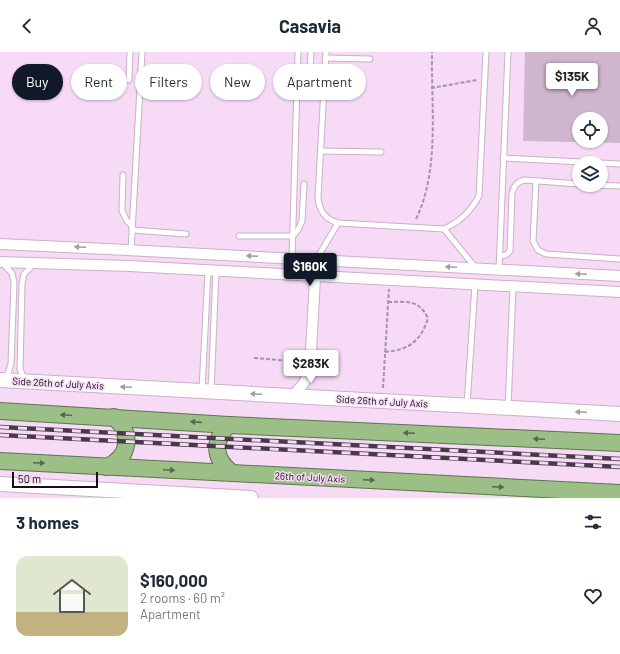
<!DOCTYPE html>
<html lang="en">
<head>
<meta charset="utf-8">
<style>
	body { margin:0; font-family:Barlow,sans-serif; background:#f6f6f7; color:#1f2937; height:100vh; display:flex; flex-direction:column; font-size:15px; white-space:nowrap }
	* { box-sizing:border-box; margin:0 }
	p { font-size:13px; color:#747a83 }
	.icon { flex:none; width:22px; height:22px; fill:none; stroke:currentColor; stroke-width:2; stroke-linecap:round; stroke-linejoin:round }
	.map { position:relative; height:446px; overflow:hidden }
	.sheet { display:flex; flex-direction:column; background:#fff; flex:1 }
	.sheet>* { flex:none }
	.banner { position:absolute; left:12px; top:12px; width:400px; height:36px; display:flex; gap:8px }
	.fabs { position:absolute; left:572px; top:60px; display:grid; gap:8px }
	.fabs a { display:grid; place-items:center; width:36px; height:36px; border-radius:50%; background:#fff; box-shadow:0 1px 3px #0004; font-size:20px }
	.scale { position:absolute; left:12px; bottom:10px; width:86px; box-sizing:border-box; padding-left:4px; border:2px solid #170e17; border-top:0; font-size:11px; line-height:14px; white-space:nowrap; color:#170e17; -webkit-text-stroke:3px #f6daf6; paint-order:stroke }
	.price { position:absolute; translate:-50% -34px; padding:0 9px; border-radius:4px; background:#fff; color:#222; font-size:13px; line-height:26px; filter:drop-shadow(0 1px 2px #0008) }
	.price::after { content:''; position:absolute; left:50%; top:24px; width:12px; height:9px; margin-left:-6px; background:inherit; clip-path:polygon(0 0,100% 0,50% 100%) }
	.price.selected { background:#111827; color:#fff }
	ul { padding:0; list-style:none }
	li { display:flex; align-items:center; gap:12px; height:100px; padding:0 16px }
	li+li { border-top:1px solid #e0e1e3 }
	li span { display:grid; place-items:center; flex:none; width:112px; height:80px; border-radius:12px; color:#555 }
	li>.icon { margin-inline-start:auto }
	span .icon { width:48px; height:48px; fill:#fffc; stroke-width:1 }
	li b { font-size:17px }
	h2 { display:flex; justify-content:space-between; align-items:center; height:48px; padding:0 16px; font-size:17px }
	.chip { padding:0 14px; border-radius:18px; background:#fff; box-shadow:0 1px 3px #0004; font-size:14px; line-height:36px }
	.chip.selected { background:#111827; color:#fff }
	header { display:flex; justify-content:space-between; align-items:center; height:52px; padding:0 16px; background:#fff; font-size:18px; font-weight:700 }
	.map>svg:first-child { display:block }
	.building { fill:#cfb5ce; fill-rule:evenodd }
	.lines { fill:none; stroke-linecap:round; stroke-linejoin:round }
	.service-casing { stroke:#cbb0ca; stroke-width:7 }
	.minor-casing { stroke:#cbb0ca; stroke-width:12 }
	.secondary-casing { stroke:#cbb0ca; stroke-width:16 }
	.trunk-casing { stroke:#5d764c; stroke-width:18 }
	.path { stroke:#a993a9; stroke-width:2; stroke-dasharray:4 2; stroke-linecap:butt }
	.service { stroke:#fff; stroke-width:5 }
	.minor { stroke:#fff; stroke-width:10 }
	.secondary { stroke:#fff; stroke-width:14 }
	.trunk { stroke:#9cbe87; stroke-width:16 }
	.rail-casing { stroke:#473a47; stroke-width:4.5 }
	.rail { stroke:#f6daf6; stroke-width:3; stroke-dasharray:9; stroke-linecap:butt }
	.oneway { fill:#a29fa2 }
	.oneway2 { fill:#5a664f }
	.labels { text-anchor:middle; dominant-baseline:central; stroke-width:3; stroke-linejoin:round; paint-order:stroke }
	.street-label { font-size:10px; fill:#170e17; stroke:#f6daf6 }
</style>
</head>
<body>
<header><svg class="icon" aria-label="back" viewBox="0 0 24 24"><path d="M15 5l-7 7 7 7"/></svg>Casavia<svg class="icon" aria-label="person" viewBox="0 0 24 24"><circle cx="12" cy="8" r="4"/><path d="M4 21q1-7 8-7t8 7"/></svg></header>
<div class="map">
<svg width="620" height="446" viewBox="0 0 620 446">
	<rect width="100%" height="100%" fill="#f6daf6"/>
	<path class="building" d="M525 0H620V91L523 89ZM579 67H601V89H579Z"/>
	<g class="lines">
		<defs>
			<g id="service">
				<path d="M326 0 318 145C319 159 325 167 338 171L444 177C461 169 470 160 479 144L486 0"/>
				<polyline points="325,6 370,7"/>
				<polyline points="129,28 130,0"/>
				<polyline points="309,35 311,0"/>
				<polyline points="321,99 381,100"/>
				<polyline points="503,106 620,112"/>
				<polyline points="123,123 122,159 127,169 132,174"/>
				<polyline points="536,129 533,189 538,198 546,202 620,207"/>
				<polyline points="590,133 620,134"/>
				<polyline points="444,177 475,215"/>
				<polyline points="132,178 186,182"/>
				<polyline points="239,184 293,184 298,178 302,169 304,132"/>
				<polyline points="131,198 142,0"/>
				<path d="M500 204 506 203 510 199 512 141C514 133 518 129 525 128L579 132"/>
				<polyline points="292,207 298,0"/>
				<polyline points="316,208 338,171"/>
				<polyline points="3,212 12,221 14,231 11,312 8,321 4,326"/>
				<polyline points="499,218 508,0"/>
				<polyline points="24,327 20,317 22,232 24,222 34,212"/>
				<polyline points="202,338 208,219"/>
				<polyline points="211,339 216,219"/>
				<polyline points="467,353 475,233"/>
				<polyline points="508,356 513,235"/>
			</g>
			<g id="minor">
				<polyline points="0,192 107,197 620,224"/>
				<polyline points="0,210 129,214 620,240"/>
				<polyline points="293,344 304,331 310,318 316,208"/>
			</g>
			<g id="secondary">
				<polyline points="0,328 620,362"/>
				<polyline points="0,432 251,446"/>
			</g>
			<g id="trunk">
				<polyline points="0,359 229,373 620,391"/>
				<path d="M229 373C213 388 213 406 231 420"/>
				<polyline points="0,409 620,441"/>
				<path d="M107 415C130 404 133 382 114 365"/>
			</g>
		</defs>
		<use href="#service" class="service-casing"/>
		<use href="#minor" class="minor-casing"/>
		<use href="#secondary" class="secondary-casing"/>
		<use href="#trunk" class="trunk-casing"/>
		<g class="path">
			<polyline points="431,36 477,28"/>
			<path d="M416 167C440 118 431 53 432 0"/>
			<path d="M385 300C409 298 421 289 428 266 418 247 408 250 388 250"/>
			<polyline points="254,306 301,310"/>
			<polyline points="383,336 389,237"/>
		</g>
		<use href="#service" class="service"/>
		<use href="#minor" class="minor"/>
		<use href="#secondary" class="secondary"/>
		<use href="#trunk" class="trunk"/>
		<defs>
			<g id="rail">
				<polyline points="0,375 620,407"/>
				<polyline points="0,383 620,415"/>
			</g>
		</defs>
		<use href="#rail" class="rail-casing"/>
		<use href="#rail" class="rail"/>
	</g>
	<defs><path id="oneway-solid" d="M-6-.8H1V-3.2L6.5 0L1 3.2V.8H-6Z"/></defs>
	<g class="oneway">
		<use href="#oneway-solid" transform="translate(80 195) rotate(-178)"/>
		<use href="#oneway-solid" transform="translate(252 204) rotate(-177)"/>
		<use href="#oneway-solid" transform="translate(451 215) rotate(-177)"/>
		<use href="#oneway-solid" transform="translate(581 222) rotate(-177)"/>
		<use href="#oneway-solid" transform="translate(126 335) rotate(-177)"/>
		<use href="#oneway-solid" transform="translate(256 342) rotate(-177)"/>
		<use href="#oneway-solid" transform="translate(581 360) rotate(-177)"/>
	</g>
	<g class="oneway2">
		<use href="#oneway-solid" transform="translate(66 363) rotate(-177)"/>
		<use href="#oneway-solid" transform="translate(196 370) rotate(-176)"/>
		<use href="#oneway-solid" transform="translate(409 381) rotate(-177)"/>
		<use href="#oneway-solid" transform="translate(539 387) rotate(-177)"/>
		<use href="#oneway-solid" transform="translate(39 411) rotate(3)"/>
		<use href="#oneway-solid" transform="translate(169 418) rotate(2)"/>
		<use href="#oneway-solid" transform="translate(369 428) rotate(3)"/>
		<use href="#oneway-solid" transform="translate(498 435) rotate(3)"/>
	</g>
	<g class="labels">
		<g class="street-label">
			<text transform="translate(58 331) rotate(3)">Side 26th of July Axis</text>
			<text transform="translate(382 349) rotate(3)">Side 26th of July Axis</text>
			<text transform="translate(310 425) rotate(3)">26th of July Axis</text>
		</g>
	</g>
</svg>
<div class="fabs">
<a><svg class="icon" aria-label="locate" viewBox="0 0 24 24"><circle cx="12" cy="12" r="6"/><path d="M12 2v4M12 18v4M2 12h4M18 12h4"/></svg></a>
<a><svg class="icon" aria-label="layers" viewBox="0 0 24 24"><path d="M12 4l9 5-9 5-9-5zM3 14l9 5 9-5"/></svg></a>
</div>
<div class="scale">50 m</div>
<b class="price" style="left:572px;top:45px">$135K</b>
<b class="price selected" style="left:310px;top:235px">$160K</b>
<b class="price" style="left:311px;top:332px">$283K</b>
<div class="banner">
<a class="chip selected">Buy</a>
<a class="chip">Rent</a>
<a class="chip">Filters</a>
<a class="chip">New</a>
<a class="chip">Apartment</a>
</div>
</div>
<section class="sheet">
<h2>3 homes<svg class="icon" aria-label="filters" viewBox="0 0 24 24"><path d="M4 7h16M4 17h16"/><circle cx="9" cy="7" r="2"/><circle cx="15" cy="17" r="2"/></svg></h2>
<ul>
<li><span style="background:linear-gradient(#dfe7d0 70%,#c2b280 0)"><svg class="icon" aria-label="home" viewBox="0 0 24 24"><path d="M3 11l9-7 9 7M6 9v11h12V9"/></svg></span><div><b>$160,000</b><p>2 rooms · 60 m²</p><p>Apartment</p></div><svg class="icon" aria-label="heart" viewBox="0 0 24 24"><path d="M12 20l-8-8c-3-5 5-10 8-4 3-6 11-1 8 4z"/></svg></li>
</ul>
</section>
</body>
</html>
